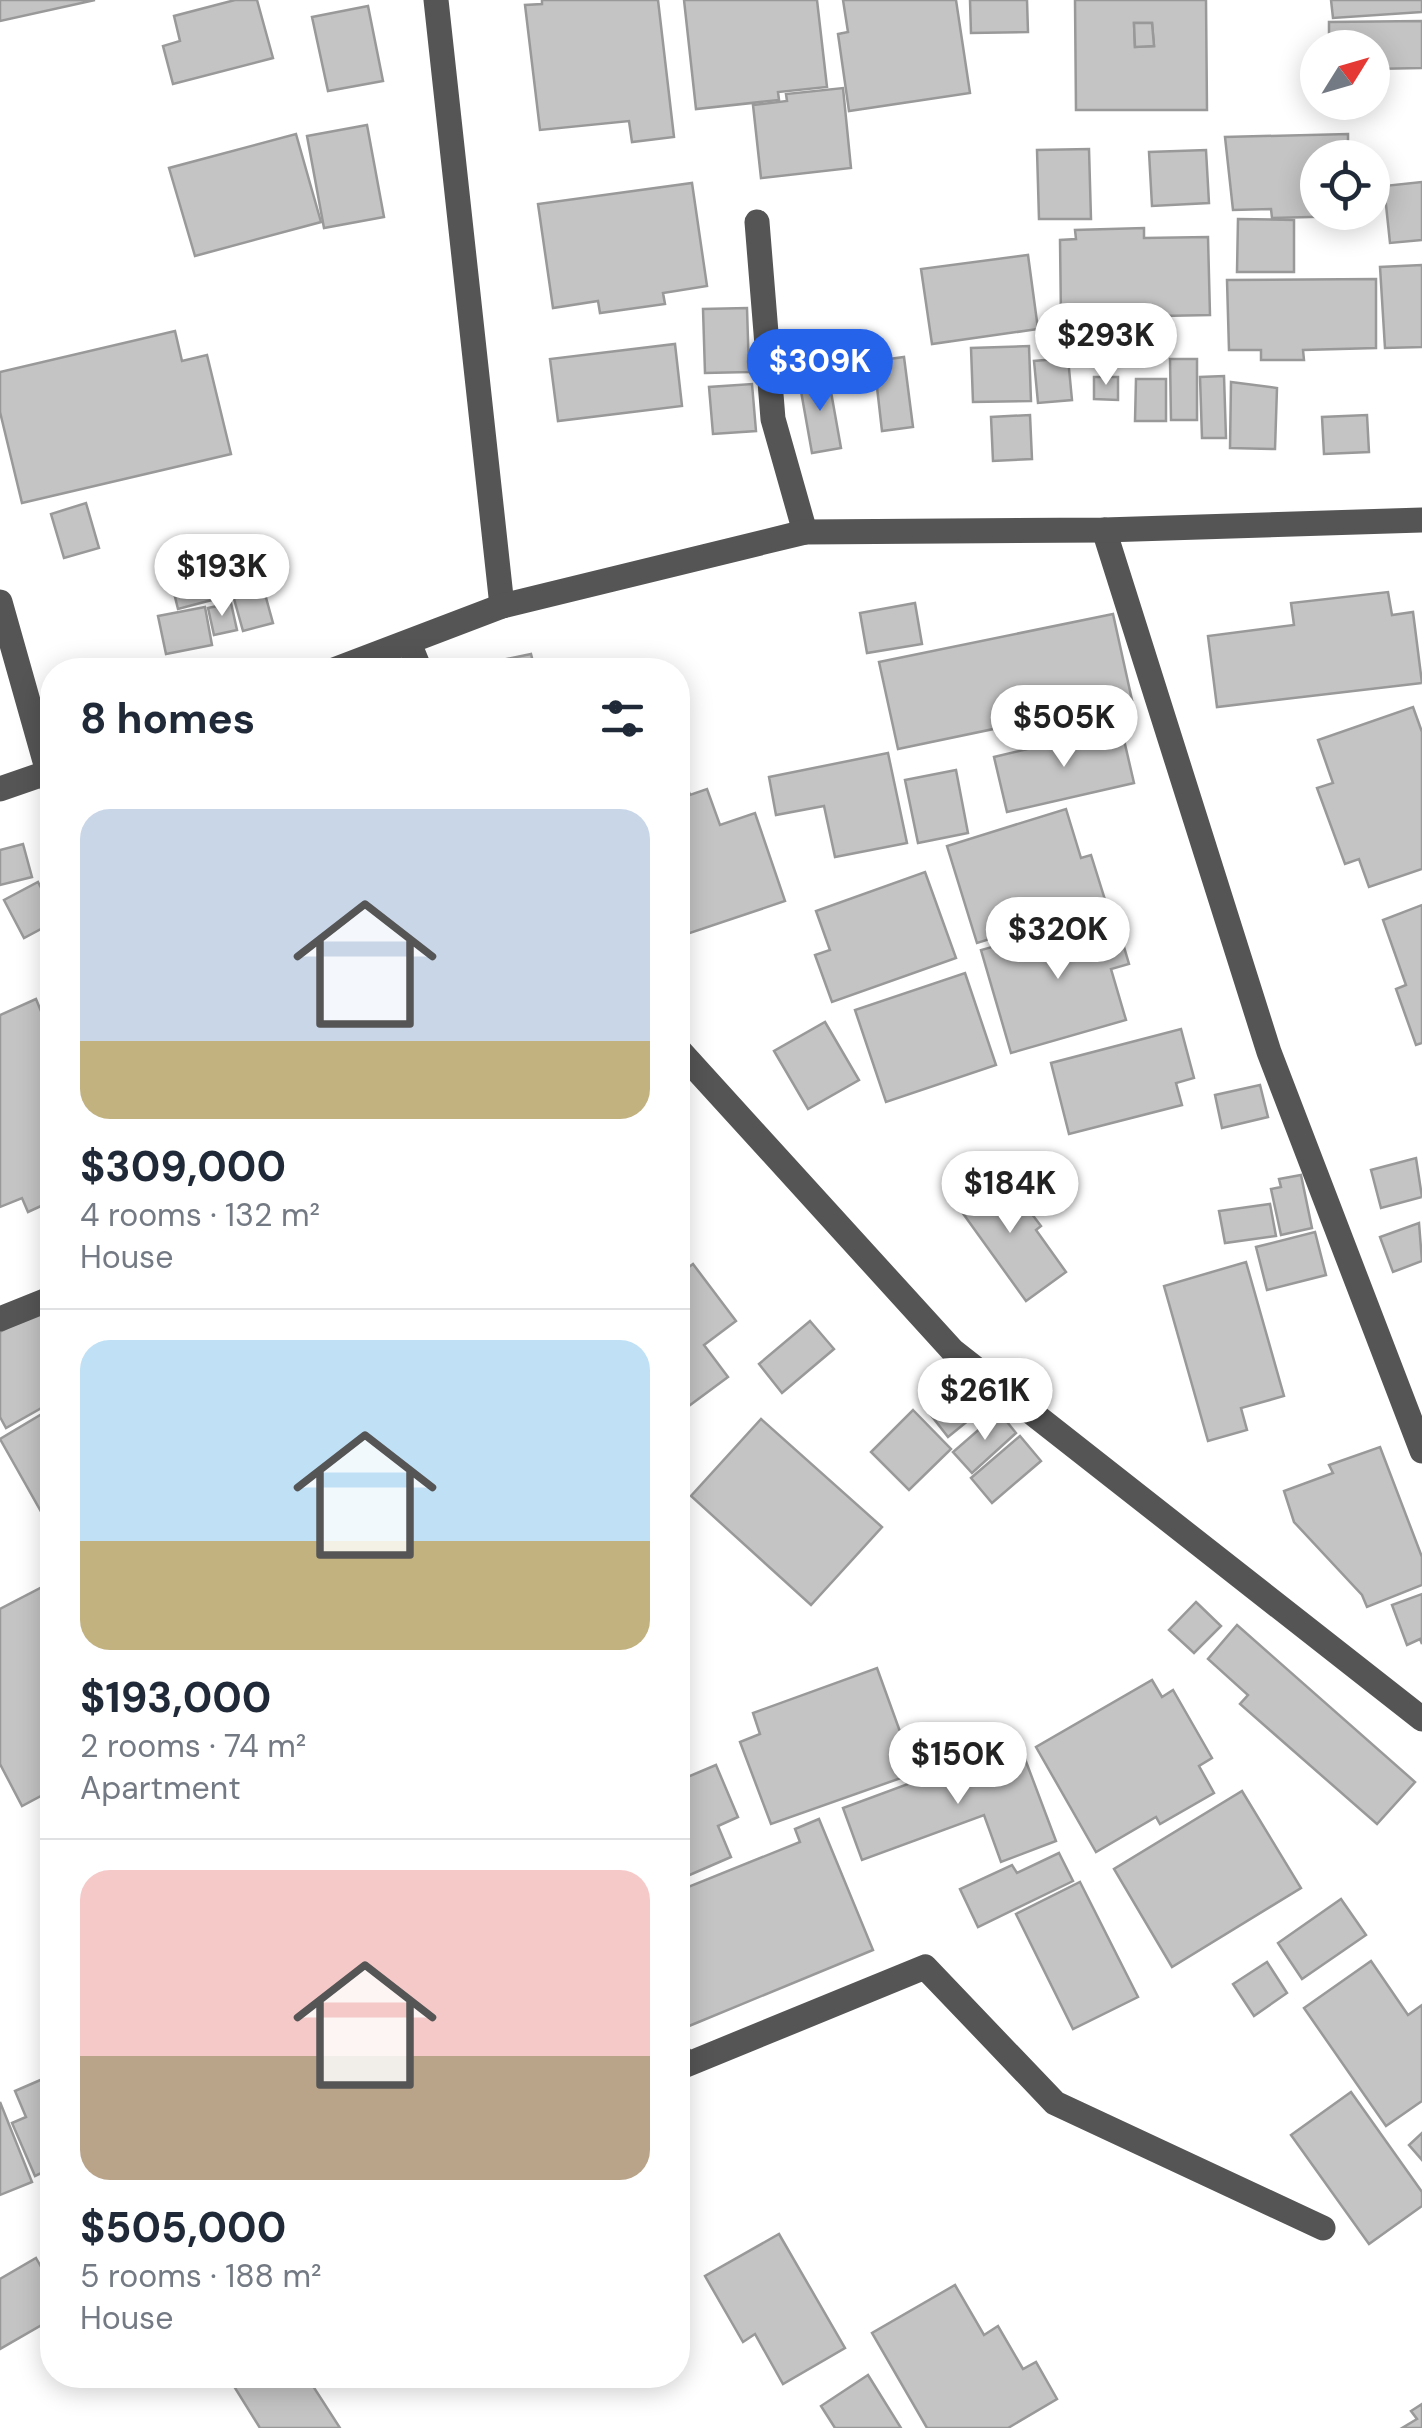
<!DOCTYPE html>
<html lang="en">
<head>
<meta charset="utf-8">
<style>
	body { margin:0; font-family:"DM Sans",sans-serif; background:#f6f6f7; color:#1f2937; height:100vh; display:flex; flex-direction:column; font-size:38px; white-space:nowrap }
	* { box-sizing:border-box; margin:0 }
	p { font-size:32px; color:#747a83 }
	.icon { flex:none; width:55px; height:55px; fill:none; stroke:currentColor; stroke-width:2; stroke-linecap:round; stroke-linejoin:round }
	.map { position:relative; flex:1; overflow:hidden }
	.side { position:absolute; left:40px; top:658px; width:650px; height:1730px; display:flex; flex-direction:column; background:#fff; border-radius:40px; box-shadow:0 5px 25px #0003 }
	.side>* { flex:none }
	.needle { width:65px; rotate:53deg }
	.controls { position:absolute; left:1300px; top:30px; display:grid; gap:20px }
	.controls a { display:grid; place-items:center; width:90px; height:90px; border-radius:50%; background:#fff; box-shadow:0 5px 25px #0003; font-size:50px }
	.price { position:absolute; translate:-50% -85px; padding:0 22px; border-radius:35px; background:#fff; color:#222; font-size:32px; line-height:65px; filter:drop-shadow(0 2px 5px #0008) }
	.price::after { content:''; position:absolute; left:50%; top:60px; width:30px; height:22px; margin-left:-15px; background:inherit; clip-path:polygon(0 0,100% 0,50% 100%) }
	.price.on { background:#2563eb; color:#fff }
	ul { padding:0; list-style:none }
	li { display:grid; align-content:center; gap:20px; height:530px; padding:0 40px }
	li+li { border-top:2px solid #e0e1e3 }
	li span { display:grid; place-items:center; height:310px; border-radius:30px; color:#555 }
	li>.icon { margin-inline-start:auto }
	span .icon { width:180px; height:180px; fill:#fffc; stroke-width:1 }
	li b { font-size:42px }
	h2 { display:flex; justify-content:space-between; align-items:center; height:120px; padding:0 40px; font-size:42px }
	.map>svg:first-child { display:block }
	.building { fill:#c4c4c4; stroke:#999; stroke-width:2.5; fill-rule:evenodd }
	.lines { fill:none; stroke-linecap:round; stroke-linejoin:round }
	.minor { stroke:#555; stroke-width:25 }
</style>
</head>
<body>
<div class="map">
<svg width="1422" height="2428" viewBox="0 0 1422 2428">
	<rect width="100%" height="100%" fill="#fff"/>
	<g class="building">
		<polygon points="0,0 95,0 0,21"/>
		<polygon points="235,0 257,0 273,58 173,84 163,46 180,41 174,16"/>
		<polygon points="542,0 658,0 674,137 632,142 629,121 540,130 525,5 542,4"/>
		<polygon points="684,0 817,0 827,87 778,92 779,100 696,109"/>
		<polygon points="843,0 956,0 970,93 849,111 838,34 848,32"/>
		<polygon points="970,0 1027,0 1028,32 971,33"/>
		<path d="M1075 0H1206L1207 110H1076ZM1134 23H1152L1154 46 1135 47Z"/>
		<polygon points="1331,0 1422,0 1422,12 1333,18"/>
		<polygon points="368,6 383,81 328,91 312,17"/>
		<polygon points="1422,21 1422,68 1372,69 1372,48 1329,48 1329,22"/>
		<polygon points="1134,23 1152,23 1154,46 1135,47"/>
		<polygon points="843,88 851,168 761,178 753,105 787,101 786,94"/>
		<polygon points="367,125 384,217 324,228 307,136"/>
		<polygon points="296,134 321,222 195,256 169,168"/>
		<polygon points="1348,134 1348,158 1318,158 1318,212 1350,216 1272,218 1271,209 1233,210 1225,137"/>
		<polygon points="1089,149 1091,219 1039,219 1037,150"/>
		<polygon points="1206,150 1209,203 1152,206 1149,152"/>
		<polygon points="1422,182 1422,240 1390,243 1384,186"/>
		<polygon points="692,183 707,286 663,293 665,304 600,313 598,301 553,308 538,204"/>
		<polygon points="1238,219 1294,220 1294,272 1237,272"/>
		<polygon points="1144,228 1144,238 1208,237 1210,315 1061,318 1060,240 1076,239 1075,230"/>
		<polygon points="1028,255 1038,329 932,344 921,269"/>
		<polygon points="1422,265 1422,347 1385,348 1380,267"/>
		<polygon points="1376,279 1376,348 1303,350 1304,360 1261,360 1261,350 1229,350 1227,280"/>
		<polygon points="747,308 749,372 705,373 703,309"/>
		<polygon points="175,331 182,361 207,355 231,454 22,503 0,412 0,372"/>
		<polygon points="675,344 682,406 558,421 550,359"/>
		<polygon points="1029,346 1031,401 973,402 971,348"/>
		<polygon points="904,357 913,427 882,431 874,361"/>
		<polygon points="1068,358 1072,400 1038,403 1034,361"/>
		<polygon points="1170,359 1197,359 1197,420 1171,420"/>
		<polygon points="828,375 841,448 812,453 799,380"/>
		<polygon points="1224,376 1226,438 1202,438 1200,377"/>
		<polygon points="1094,377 1118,377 1118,400 1094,399"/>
		<polygon points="1136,379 1166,379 1166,421 1135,421"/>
		<polygon points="1231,382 1277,388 1275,449 1230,448"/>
		<polygon points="752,384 756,431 713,434 709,387"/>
		<polygon points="1030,415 1032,459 993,461 991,417"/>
		<polygon points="1367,415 1369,452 1324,454 1322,417"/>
		<polygon points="86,503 99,548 64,558 51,514"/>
		<polygon points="254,554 273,623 243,631 224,563"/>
		<polygon points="218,561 227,596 178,609 169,573"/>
		<polygon points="1388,592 1392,615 1413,612 1422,683 1217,707 1208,636 1294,625 1291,603"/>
		<polygon points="231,603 237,630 214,635 208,608"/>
		<polygon points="915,603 922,644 867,653 860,613"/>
		<polygon points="205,607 212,645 166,654 158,616"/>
		<polygon points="1113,614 1132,700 898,749 879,662"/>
		<polygon points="531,654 535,670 504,670 502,660"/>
		<polygon points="1413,707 1422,732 1422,869 1369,887 1359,859 1345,864 1317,788 1333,783 1318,740"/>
		<polygon points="1121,727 1134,783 1007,812 994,757"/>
		<polygon points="888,753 907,843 835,857 824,806 776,815 769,777"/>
		<polygon points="956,770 968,833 918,843 905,780"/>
		<polygon points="683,775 690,795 707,789 720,825 755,813 785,901 687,934 678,904 678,777"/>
		<polygon points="1066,809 1081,858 1091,855 1106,903 977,943 947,846"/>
		<polygon points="23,844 32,877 0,885 0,850"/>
		<polygon points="925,872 956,958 832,1002 815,955 830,950 816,911"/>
		<polygon points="38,882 52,909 52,923 24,938 4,900"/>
		<polygon points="1422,905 1422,1043 1416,1045 1396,989 1406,985 1383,920"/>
		<polygon points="1114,913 1129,964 1111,969 1126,1020 1011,1053 981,950"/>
		<polygon points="965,973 996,1065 886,1102 855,1010"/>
		<polygon points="36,999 52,1038 52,1184 49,1186 52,1201 28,1212 22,1198 0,1207 0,1015"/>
		<polygon points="825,1022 859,1080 808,1109 774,1051"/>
		<polygon points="1181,1029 1194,1078 1176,1083 1182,1105 1069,1134 1051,1063"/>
		<polygon points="1260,1085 1268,1117 1222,1128 1215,1095"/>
		<polygon points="1416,1158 1422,1197 1381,1208 1371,1170"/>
		<polygon points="993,1172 1022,1212 1028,1209 1041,1226 1036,1230 1066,1272 1026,1301 954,1201"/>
		<polygon points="1301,1175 1312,1228 1281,1235 1271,1189 1281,1187 1279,1179"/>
		<polygon points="1270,1204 1276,1236 1225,1243 1219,1211"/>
		<polygon points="1419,1223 1422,1261 1393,1272 1380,1237"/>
		<polygon points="1315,1232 1326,1275 1267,1290 1256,1247"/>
		<polygon points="1246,1262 1284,1396 1241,1408 1247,1430 1208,1441 1164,1286"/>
		<polygon points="693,1264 736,1321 704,1345 728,1377 678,1414 678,1275"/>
		<polygon points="52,1303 52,1402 6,1428 0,1417 0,1332"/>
		<polygon points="810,1321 834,1349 782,1393 759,1364"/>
		<polygon points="962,1388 980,1411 948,1437 930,1414"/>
		<polygon points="52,1408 52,1531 0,1439"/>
		<polygon points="913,1410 951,1449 909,1490 871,1452"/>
		<polygon points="999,1412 1016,1433 972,1473 953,1452"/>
		<polygon points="761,1419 882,1527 811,1605 691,1496"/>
		<polygon points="1020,1436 1041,1461 992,1503 971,1478"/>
		<polygon points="1380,1447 1422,1557 1422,1585 1367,1607 1362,1595 1294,1522 1284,1491 1333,1473 1329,1465"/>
		<polygon points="48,1584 52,1593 52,1790 22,1806 0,1764 0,1609"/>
		<polygon points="1422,1594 1422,1644 1420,1639 1407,1645 1392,1605"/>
		<polygon points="1196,1602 1221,1626 1194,1653 1169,1630"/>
		<polygon points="1237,1625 1415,1782 1377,1824 1240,1704 1248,1695 1208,1659"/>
		<polygon points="877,1668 915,1773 771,1824 740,1742 760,1734 753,1713"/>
		<polygon points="1152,1680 1162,1697 1173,1690 1212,1758 1199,1766 1214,1793 1160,1824 1156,1817 1096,1852 1036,1747"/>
		<polygon points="1019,1743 1056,1841 1001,1862 984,1815 862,1860 843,1808"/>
		<polygon points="716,1765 738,1817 718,1826 731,1857 678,1880 678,1781"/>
		<polygon points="1242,1791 1301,1888 1172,1967 1114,1869"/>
		<polygon points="819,1819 873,1950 689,2026 678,1999 678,1891 800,1842 795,1829"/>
		<polygon points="1059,1853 1073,1881 978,1927 960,1889 1012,1865 1017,1873"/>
		<polygon points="1080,1882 1138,1997 1073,2029 1016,1914"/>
		<polygon points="1341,1899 1366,1935 1302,1979 1278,1943"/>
		<polygon points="1371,1961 1408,2015 1422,2005 1422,2101 1386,2126 1304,2008"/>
		<polygon points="1267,1962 1287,1993 1254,2016 1233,1984"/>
		<polygon points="52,2075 52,2168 35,2176 12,2123 26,2117 15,2091"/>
		<polygon points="1351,2092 1422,2192 1422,2206 1369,2244 1291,2135"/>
		<polygon points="0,2102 32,2182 0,2195"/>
		<polygon points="1422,2133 1422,2160 1409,2145"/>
		<polygon points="779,2234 845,2348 783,2384 755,2334 743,2342 705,2276"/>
		<polygon points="36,2258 52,2286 52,2319 0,2349 0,2279"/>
		<polygon points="955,2285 984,2335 998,2326 1023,2369 1036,2362 1057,2399 1008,2428 927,2428 872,2333"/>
		<polygon points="256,2375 317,2375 309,2380 340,2428 260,2428 235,2388"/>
		<polygon points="868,2375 901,2428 835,2428 821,2406"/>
		<polygon points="1422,2404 1422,2428 1402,2428 1417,2419 1411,2411"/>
	</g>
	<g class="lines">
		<g class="minor">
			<polyline points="436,0 502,606"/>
			<polyline points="757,222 773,419 805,532"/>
			<polyline points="1104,530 1269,1052 1422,1451"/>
			<polyline points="0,602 52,786"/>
			<polyline points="409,643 420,670"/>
			<polyline points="334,670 502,606 805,532 1104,530 1422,520"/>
			<polyline points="0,789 52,771"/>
			<polyline points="678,1049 952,1350 1422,1719"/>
			<polyline points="0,1319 52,1298"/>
			<polyline points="678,2053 686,2065 925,1967 1055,2103 1323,2228"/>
		</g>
	</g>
</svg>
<div class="controls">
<a><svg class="needle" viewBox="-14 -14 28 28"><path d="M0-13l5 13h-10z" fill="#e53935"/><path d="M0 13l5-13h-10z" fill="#747a83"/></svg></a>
<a><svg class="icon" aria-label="locate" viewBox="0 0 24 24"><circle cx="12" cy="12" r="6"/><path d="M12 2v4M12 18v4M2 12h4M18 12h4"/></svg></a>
</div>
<b class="price" style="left:1106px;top:388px">$293K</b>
<b class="price on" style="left:820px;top:414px">$309K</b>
<b class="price" style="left:222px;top:619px">$193K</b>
<b class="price" style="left:1064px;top:770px">$505K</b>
<b class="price" style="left:1058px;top:982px">$320K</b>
<b class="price" style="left:1010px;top:1236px">$184K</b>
<b class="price" style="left:985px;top:1443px">$261K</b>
<b class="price" style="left:958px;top:1807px">$150K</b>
<section class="side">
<h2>8 homes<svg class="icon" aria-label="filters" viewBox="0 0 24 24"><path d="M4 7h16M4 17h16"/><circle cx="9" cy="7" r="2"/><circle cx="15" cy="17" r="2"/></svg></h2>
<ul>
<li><span style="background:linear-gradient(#c9d6e8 75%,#c2b280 0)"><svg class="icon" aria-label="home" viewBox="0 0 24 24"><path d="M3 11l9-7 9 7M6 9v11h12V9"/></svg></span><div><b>$309,000</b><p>4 rooms · 132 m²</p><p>House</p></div></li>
<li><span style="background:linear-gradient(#bfe0f5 65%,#c2b280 0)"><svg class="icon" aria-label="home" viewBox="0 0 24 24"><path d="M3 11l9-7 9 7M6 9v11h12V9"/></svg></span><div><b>$193,000</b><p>2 rooms · 74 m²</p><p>Apartment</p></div></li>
<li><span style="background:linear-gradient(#f6c9c9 60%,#b9a48a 0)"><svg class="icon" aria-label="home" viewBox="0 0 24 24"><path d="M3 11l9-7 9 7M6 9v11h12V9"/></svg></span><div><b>$505,000</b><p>5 rooms · 188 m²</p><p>House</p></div></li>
</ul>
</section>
</div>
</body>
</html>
